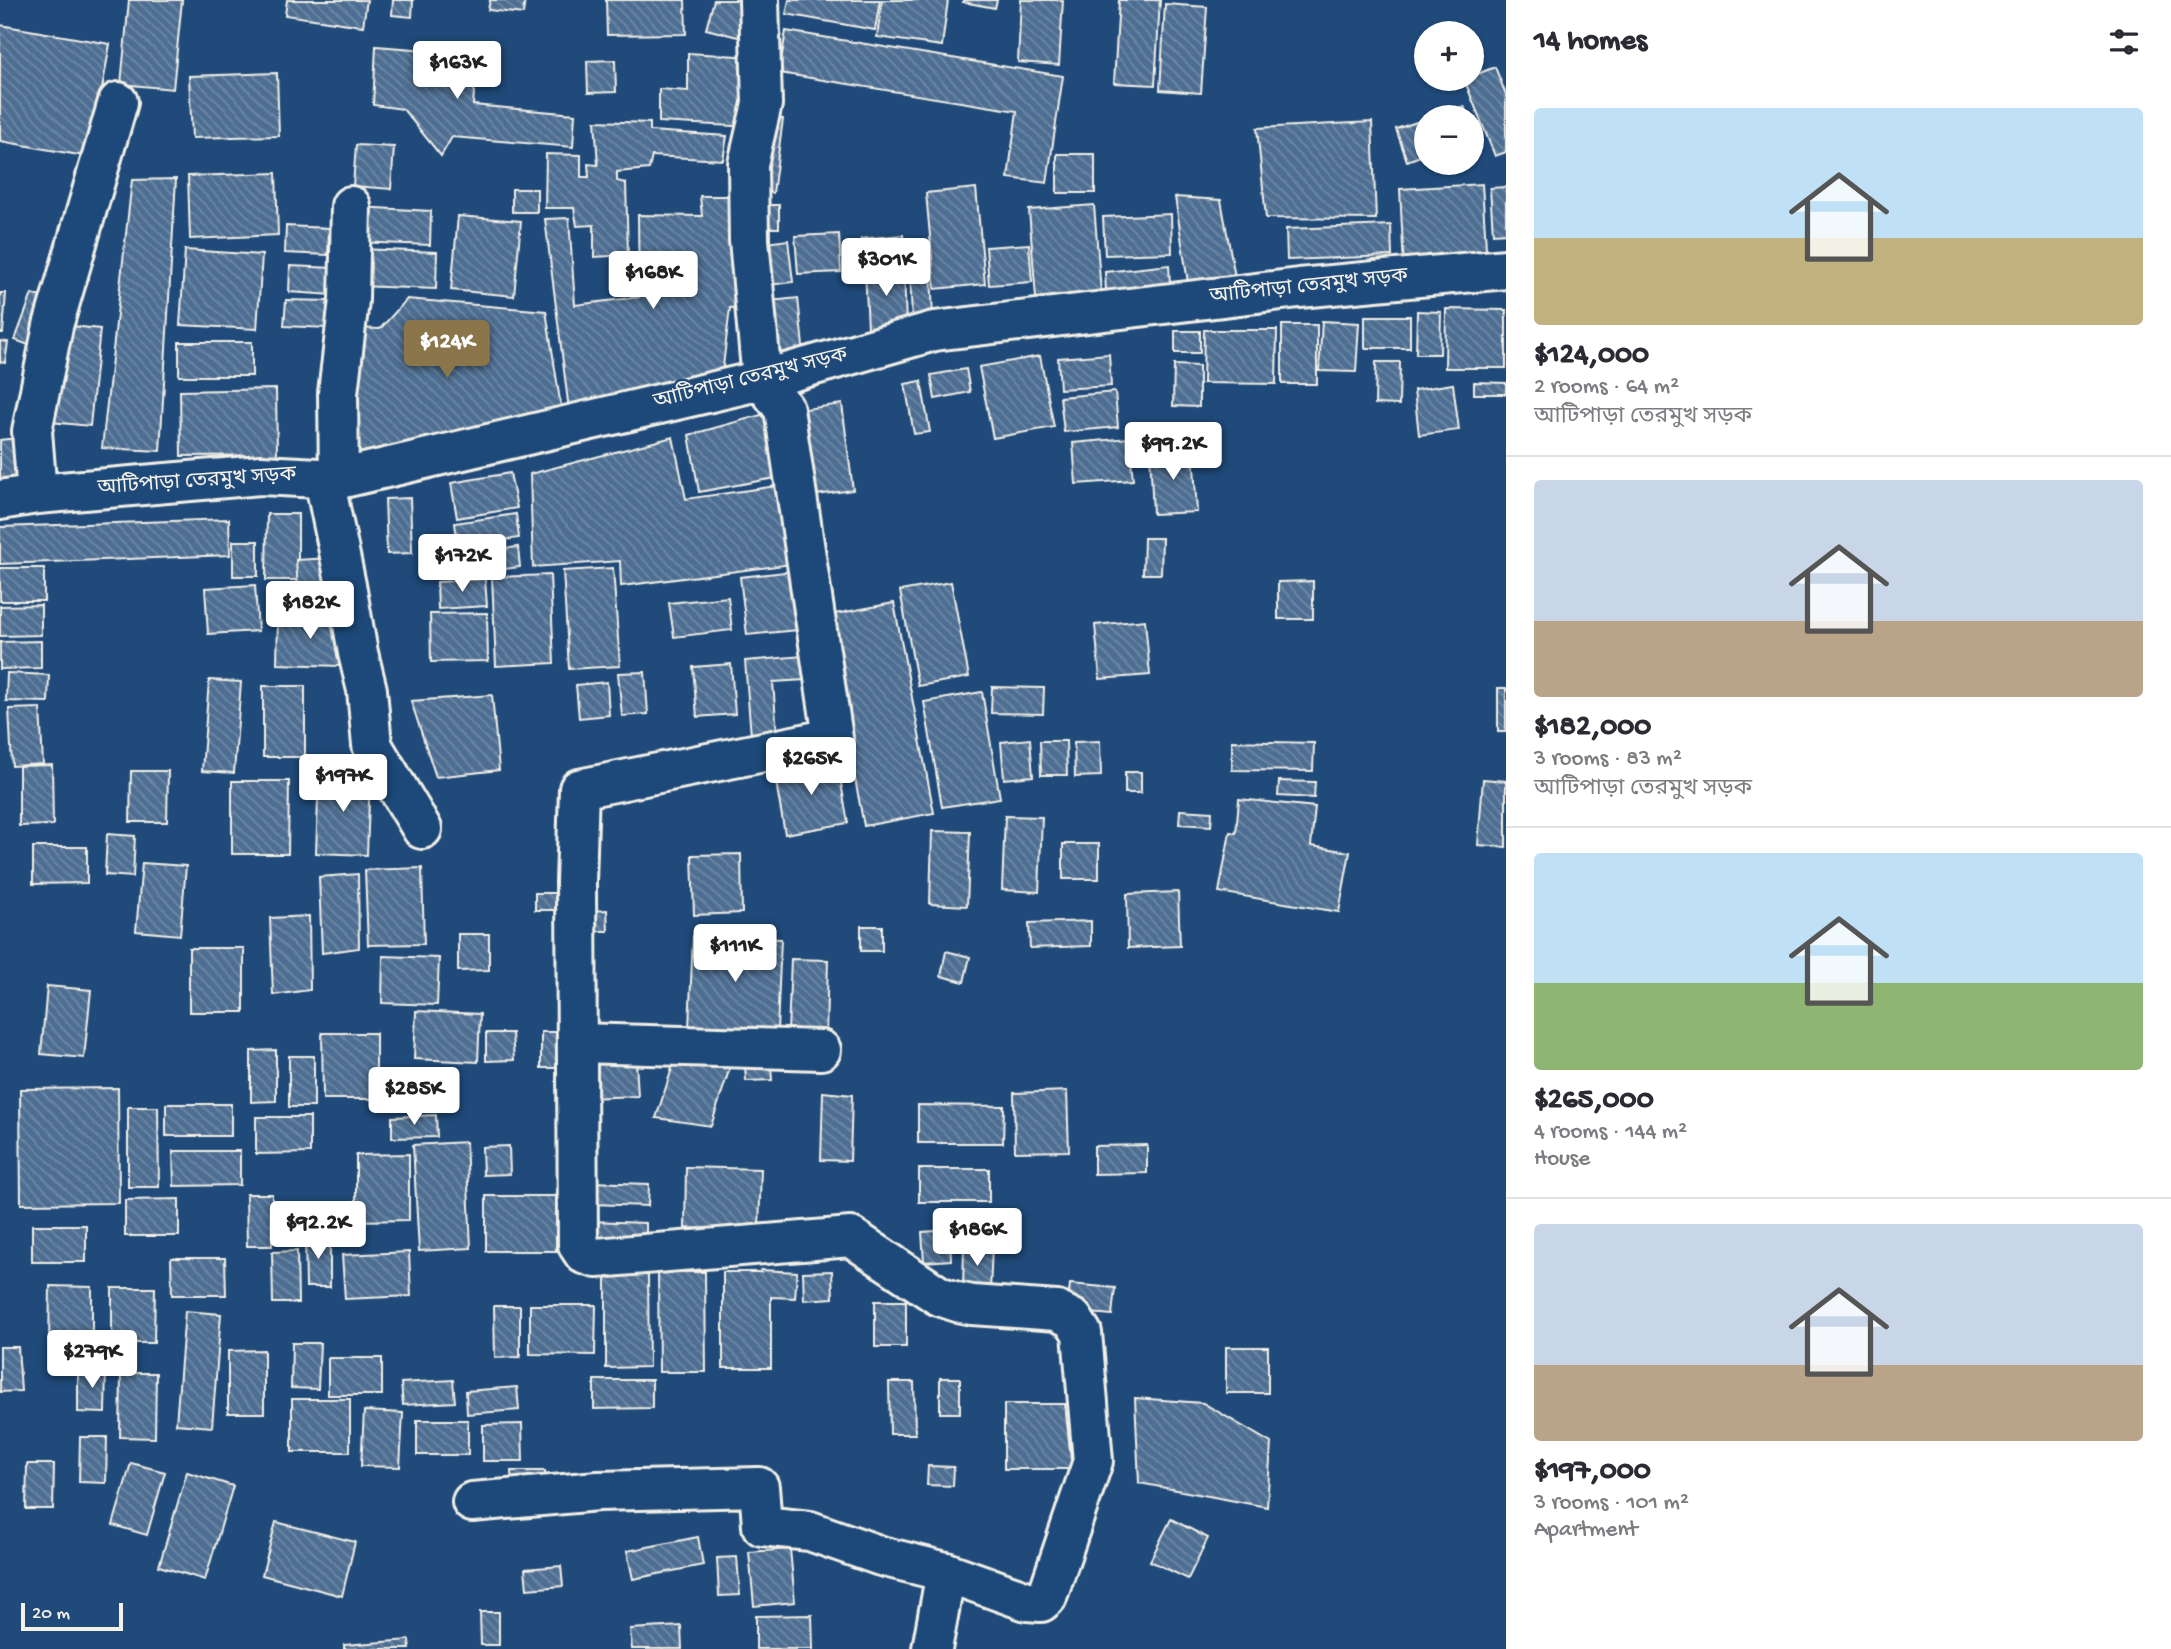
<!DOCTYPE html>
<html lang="en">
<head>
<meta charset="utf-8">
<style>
	body { margin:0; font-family:"Gochi Hand","Noto Sans Bengali",sans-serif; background:#f2f2f3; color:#2b2b33; height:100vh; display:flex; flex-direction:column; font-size:26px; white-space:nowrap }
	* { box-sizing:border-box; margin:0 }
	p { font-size:23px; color:#7c7c81 }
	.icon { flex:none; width:38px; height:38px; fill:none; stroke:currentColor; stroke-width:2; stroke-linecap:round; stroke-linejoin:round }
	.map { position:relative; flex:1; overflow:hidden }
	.side { display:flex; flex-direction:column; background:#fff; width:665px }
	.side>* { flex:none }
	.buttons { position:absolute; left:1414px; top:21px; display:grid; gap:14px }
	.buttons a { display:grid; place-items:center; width:70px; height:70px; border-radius:50%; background:#fff; box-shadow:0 2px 5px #0004; font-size:35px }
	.scale { position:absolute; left:21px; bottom:18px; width:102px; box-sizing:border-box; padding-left:7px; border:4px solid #f4f1e8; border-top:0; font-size:19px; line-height:24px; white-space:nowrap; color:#f4f1e8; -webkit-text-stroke:5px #1f4a7a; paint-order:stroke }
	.price { position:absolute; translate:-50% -60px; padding:0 16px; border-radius:7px; background:#fff; color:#222; font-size:23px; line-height:46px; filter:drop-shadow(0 2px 4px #0008) }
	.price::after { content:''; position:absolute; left:50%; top:42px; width:21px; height:16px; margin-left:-10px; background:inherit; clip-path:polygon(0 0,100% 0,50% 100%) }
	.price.selected { background:#8a764a; color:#fff }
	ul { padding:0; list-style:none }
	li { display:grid; align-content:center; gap:14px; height:371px; padding:0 28px }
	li+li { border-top:2px solid #e1e1e2 }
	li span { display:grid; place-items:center; height:217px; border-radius:7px; color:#555 }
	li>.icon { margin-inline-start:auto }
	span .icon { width:126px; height:126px; fill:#fffc; stroke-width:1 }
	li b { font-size:30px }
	h2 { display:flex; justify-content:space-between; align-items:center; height:84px; padding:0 28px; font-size:30px }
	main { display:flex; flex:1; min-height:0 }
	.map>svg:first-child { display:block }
	.building { fill:url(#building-back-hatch); stroke:#f4f1e8; stroke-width:2 }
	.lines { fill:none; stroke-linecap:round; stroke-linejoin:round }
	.minor-casing { stroke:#f4f1e8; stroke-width:44 }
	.major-casing { stroke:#f4f1e8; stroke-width:44 }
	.minor { stroke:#1f4a7a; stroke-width:38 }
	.major { stroke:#1f4a7a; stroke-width:38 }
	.labels { text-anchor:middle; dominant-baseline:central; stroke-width:5; stroke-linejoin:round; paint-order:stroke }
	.street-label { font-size:21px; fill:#f4f1e8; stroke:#1f4a7a }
</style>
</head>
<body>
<main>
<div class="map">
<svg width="1506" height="1649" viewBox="0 0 1506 1649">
	<defs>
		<pattern id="building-back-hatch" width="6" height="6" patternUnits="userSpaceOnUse" patternTransform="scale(1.75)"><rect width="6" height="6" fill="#4d6e92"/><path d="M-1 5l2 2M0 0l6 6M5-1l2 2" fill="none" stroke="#708aa6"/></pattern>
	</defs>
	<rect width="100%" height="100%" fill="#1f4a7a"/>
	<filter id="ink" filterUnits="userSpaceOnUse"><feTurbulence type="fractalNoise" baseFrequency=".0143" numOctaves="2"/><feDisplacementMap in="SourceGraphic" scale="14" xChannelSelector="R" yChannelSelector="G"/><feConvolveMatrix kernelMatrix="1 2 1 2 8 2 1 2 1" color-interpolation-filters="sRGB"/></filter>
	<g filter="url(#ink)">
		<g class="building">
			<polygon points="129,0 182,0 173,89 121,84"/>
			<polygon points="287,0 367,0 363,26 285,15"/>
			<polygon points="393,0 413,0 412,17 392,15"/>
			<polygon points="490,0 525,0 523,14 488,10"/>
			<polygon points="606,0 685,0 686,34 607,35"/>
			<polygon points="714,0 756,0 746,39 706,29"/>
			<polygon points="789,0 880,0 875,30 786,14"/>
			<polygon points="882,0 948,0 942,46 877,37"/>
			<polygon points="964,0 997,0 995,8 963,2"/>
			<polygon points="1021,0 1063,0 1059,65 1018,62"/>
			<polygon points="1119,0 1160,0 1155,85 1114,83"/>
			<polygon points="1165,4 1207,7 1201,93 1160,90"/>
			<polygon points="0,25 110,44 90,157 0,141"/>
			<polygon points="786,31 1063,76 1047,183 1008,178 1017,111 779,73"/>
			<polygon points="376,46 477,54 473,105 575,114 573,147 452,137 441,156 403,109 373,105"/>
			<polygon points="688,53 754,57 751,127 659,122 659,89 688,91"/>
			<polygon points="615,60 616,92 588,93 587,61"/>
			<polygon points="1495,67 1506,95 1506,152 1495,156 1464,79 1472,79 1472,76"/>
			<polygon points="277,73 279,136 192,138 189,76"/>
			<polygon points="1464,106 1468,117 1431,117"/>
			<polygon points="764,117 783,119 773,193 755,191"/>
			<polygon points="1426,119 1426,154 1407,161 1396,129"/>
			<polygon points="595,121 650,123 650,131 727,136 723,160 652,156 649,169 617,172 617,181 626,183 628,255 594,257 594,225 577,226 574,208 545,208 546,154 581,155 581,177 589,177 588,164 598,165"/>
			<polygon points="1372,122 1376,219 1266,218 1257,128"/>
			<polygon points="356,145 394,147 391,189 353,186"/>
			<rect x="1057" y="154" width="38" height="39"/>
			<polygon points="276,173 278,235 190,239 188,176"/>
			<polygon points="176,179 160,451 102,448 132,180"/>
			<polygon points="1482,184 1487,264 1404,268 1400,189"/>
			<polygon points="1506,187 1506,233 1493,234 1490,188"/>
			<polygon points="976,188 985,284 935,289 926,193"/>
			<rect x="512" y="189" width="25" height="23"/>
			<polygon points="700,196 736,196 749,306 730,308 721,383 570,418 545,219 569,218 575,305 639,297 638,215 702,216"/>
			<polygon points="1175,197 1221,200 1235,277 1188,283"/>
			<rect x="755" y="205" width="24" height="23"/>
			<polygon points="1094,205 1101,293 1036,298 1029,210"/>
			<polygon points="357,207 431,211 430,245 356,242"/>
			<polygon points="1171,214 1172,253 1105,255 1103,217"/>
			<polygon points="458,216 521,221 514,296 451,290"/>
			<polygon points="1391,225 1392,256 1287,260 1286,229"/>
			<polygon points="286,226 329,228 328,255 285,253"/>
			<polygon points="839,234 841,272 798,274 795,236"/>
			<polygon points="903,235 905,257 864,261 861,239"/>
			<polygon points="788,240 793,282 763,286 757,244"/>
			<polygon points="1029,244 1032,282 989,285 986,247"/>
			<polygon points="359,249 437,252 436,289 358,286"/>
			<polygon points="185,250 262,255 257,329 180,325"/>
			<polygon points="1169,265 1170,284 1106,291 1105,272"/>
			<polygon points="290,266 334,268 333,295 289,292"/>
			<polygon points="904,269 906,326 868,328 865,271"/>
			<polygon points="931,269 933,320 912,320 910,270"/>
			<polygon points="0,293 6,293 3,333 0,333"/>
			<polygon points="32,294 51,301 34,347 15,340"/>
			<polygon points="798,298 804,356 766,359 761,302"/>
			<polygon points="407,299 546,311 563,420 343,473 351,328 380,329"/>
			<polygon points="286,300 329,301 328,328 284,326"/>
			<polygon points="1446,309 1506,310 1506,368 1445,368"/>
			<polygon points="1417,311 1441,312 1440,354 1416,354"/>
			<rect x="1365" y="316" width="45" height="32"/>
			<polygon points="1322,321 1359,323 1356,372 1319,371"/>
			<polygon points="61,325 100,329 90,426 51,422"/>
			<rect x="1282" y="325" width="35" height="59"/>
			<polygon points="1204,330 1277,330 1276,384 1203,383"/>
			<rect x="1175" y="331" width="25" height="22"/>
			<polygon points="0,341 8,342 5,363 0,362"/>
			<rect x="179" y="342" width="73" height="34"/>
			<polygon points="1109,354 1111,386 1060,389 1058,358"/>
			<polygon points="1040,356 1054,427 993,438 979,367"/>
			<polygon points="1376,362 1400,362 1399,405 1375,404"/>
			<polygon points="1174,365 1199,366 1199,407 1173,406"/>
			<polygon points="966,369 970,392 935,399 931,375"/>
			<polygon points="921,381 930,432 914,434 905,384"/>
			<polygon points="1474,382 1506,383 1506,394 1474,394"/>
			<polygon points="1453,384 1459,430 1419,435 1414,390"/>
			<polygon points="276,389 277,455 181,456 180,391"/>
			<polygon points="1115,392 1118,427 1064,432 1060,397"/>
			<polygon points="842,404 853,490 809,496 797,410"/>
			<polygon points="779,410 786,476 699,492 689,435"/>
			<polygon points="673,437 686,499 791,484 800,563 621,586 620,561 533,567 530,474"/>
			<polygon points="17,438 24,484 0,487 0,440"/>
			<polygon points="1129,438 1133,480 1076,484 1073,443"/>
			<polygon points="1193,450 1197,512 1153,514 1150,452"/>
			<polygon points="510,473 517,508 457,518 451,483"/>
			<polygon points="410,498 412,553 387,554 385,499"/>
			<polygon points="267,514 298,514 298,580 266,580"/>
			<polygon points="516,514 519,538 458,546 455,523"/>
			<polygon points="229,519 230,555 0,564 0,527"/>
			<polygon points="1144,538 1162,538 1161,574 1143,574"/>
			<rect x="233" y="541" width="25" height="35"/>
			<polygon points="518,547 520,567 464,574 462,555"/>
			<polygon points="331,558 334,604 299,606 296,560"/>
			<rect x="0" y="568" width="44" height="33"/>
			<polygon points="613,568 620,666 569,669 563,571"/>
			<polygon points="802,570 808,629 747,635 740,577"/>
			<polygon points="550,575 554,663 496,666 492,577"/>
			<polygon points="485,579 487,606 438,609 437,582"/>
			<polygon points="1313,581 1313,619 1278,619 1278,582"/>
			<polygon points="951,582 969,677 918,686 900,591"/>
			<polygon points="255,585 258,631 208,634 205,588"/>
			<polygon points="728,597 732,630 674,637 669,603"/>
			<polygon points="894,603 934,813 864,826 824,616"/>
			<polygon points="41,605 41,635 0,636 0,606"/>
			<polygon points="487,613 488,661 431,662 430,614"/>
			<polygon points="278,616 342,617 341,666 277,664"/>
			<polygon points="1145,620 1150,675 1100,679 1095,625"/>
			<polygon points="41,641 41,668 0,669 0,642"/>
			<polygon points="803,656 805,680 773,682 777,733 751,736 745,661"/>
			<polygon points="731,664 735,714 697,717 693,667"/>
			<polygon points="645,672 648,714 622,716 618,673"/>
			<polygon points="7,673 49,675 48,702 6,701"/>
			<polygon points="209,680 241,682 234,773 202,771"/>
			<polygon points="607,682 609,715 579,718 576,685"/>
			<rect x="263" y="686" width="42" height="71"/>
			<polygon points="992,687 1044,688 1043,714 991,713"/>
			<rect x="1498" y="688" width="8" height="44"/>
			<polygon points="982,692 1000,798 942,807 924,702"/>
			<polygon points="492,695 499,770 436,777 411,701"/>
			<polygon points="40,708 43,764 12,766 9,709"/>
			<polygon points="1030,739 1033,776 1004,779 1001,742"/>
			<polygon points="1040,741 1066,741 1067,775 1041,775"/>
			<polygon points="1100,741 1101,776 1075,777 1074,742"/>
			<polygon points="1232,741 1314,743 1313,771 1232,770"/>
			<polygon points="837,760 848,823 785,834 774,771"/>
			<polygon points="52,765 53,825 19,826 19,766"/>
			<polygon points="131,771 168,771 167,822 130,822"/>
			<polygon points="319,772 370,774 367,855 316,853"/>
			<rect x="1125" y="772" width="16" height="21"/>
			<polygon points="1483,779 1506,781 1506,847 1478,845"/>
			<polygon points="232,781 289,781 288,854 232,854"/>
			<polygon points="1279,781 1315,782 1314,798 1278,796"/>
			<polygon points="1239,799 1315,807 1311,846 1350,852 1339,912 1219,892 1230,832 1236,833"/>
			<polygon points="1180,810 1212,812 1211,826 1179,824"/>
			<polygon points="1005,816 1042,817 1039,892 1002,890"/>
			<polygon points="932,831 970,832 967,906 930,904"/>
			<polygon points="107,834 135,836 133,877 105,875"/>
			<rect x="1063" y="844" width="36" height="35"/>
			<polygon points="33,847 87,847 87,883 33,884"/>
			<polygon points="741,854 742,913 694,915 692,855"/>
			<polygon points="142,863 186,866 180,935 136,931"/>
			<polygon points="422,868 424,944 368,945 365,870"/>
			<polygon points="358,874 359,948 322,953 319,877"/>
			<polygon points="1178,892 1180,946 1128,948 1127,894"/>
			<rect x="535" y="893" width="30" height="17"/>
			<polygon points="607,910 608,931 591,931 590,911"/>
			<polygon points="309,916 310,990 273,995 270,918"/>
			<polygon points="1091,921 1091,946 1030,948 1029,923"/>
			<rect x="861" y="926" width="21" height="25"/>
			<polygon points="458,934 489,934 489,970 458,971"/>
			<polygon points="693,936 781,939 777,1031 689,1028"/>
			<rect x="189" y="948" width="55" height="64"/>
			<polygon points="946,951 970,957 964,982 941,976"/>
			<polygon points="383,956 439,958 437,1005 382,1003"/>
			<polygon points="791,959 828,960 826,1034 788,1033"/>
			<polygon points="47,986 91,990 84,1058 41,1054"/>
			<polygon points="416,1011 480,1014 478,1062 414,1059"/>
			<rect x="541" y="1032" width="32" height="36"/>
			<polygon points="322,1033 376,1033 376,1099 323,1099"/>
			<polygon points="486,1033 512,1033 514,1060 486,1061"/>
			<polygon points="276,1050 276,1101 251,1102 251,1051"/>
			<polygon points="677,1053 732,1061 711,1126 656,1118"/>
			<rect x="289" y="1056" width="25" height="51"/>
			<polygon points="636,1061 638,1096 588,1098 587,1063"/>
			<polygon points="745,1066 771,1066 772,1080 746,1081"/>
			<polygon points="118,1088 119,1203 21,1204 20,1089"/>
			<polygon points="1067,1091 1069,1151 1015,1152 1014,1093"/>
			<polygon points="823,1092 852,1095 850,1161 821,1160"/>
			<rect x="166" y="1104" width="65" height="32"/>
			<polygon points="918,1105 1004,1106 1003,1143 918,1143"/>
			<polygon points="128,1107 158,1107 159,1187 128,1187"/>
			<polygon points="436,1115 437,1137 392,1138 392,1117"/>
			<polygon points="256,1117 310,1117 310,1153 256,1154"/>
			<polygon points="466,1142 471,1248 419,1251 413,1145"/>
			<polygon points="1147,1145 1147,1173 1094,1174 1094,1146"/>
			<polygon points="509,1146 510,1174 483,1175 482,1147"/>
			<polygon points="173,1151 240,1151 240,1185 174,1186"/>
			<polygon points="409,1154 409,1220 356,1221 356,1155"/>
			<polygon points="686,1167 761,1169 759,1230 685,1228"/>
			<rect x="919" y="1169" width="70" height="33"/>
			<polygon points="591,1182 649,1184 648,1206 591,1204"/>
			<polygon points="246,1194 272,1194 272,1246 247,1246"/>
			<rect x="486" y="1196" width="70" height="55"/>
			<polygon points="179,1199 179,1236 125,1236 125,1200"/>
			<polygon points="589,1221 646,1223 646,1245 588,1243"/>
			<rect x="32" y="1225" width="54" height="37"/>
			<polygon points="950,1230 951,1260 924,1262 922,1232"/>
			<polygon points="330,1235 330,1287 306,1287 305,1236"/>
			<polygon points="964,1245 992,1246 990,1291 963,1290"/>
			<polygon points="297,1251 298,1303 273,1303 272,1252"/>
			<polygon points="409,1252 411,1296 345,1299 342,1255"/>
			<polygon points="171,1258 225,1258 226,1295 172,1295"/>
			<polygon points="761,1270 797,1272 795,1298 771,1297 771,1368 723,1368 723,1272 761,1272"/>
			<polygon points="832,1271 833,1298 804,1300 803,1272"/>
			<polygon points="658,1272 705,1272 706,1372 659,1372"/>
			<polygon points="606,1275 648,1275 649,1367 606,1368"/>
			<polygon points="1070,1284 1115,1288 1112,1315 1067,1311"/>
			<polygon points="50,1286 92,1287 92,1342 49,1342"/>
			<polygon points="112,1288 155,1288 154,1343 112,1343"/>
			<rect x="875" y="1301" width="31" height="46"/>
			<polygon points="530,1305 596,1305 595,1355 530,1354"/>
			<polygon points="494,1306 520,1306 520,1357 495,1358"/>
			<polygon points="185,1311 221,1314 212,1427 176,1424"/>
			<polygon points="292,1343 320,1343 318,1389 291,1388"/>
			<polygon points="0,1347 18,1347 21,1391 0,1392"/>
			<rect x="1226" y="1347" width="42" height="46"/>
			<polygon points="264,1350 264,1413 228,1413 228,1351"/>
			<rect x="328" y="1358" width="54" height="37"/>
			<polygon points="78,1367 106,1367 105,1413 78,1412"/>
			<polygon points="121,1373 156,1373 155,1438 120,1437"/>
			<rect x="940" y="1378" width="20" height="35"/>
			<polygon points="453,1380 455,1402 403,1405 401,1383"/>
			<polygon points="594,1380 652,1380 652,1408 594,1409"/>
			<polygon points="889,1382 914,1382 915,1434 890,1434"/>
			<polygon points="517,1387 519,1410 467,1414 466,1391"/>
			<polygon points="1135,1398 1203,1403 1271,1443 1267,1507 1139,1483"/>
			<rect x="292" y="1399" width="58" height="53"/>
			<polygon points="1004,1404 1065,1404 1072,1469 1004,1469"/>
			<polygon points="364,1411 403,1413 400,1467 361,1466"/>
			<rect x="417" y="1420" width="51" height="35"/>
			<polygon points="522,1424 523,1461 483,1461 483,1425"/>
			<polygon points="80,1437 107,1437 106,1483 79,1482"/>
			<polygon points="131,1463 165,1472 147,1535 113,1525"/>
			<polygon points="27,1464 54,1464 53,1509 26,1509"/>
			<polygon points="928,1466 954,1467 953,1486 927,1485"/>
			<polygon points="511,1471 545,1471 546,1487 512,1488"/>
			<polygon points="187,1472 233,1486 205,1580 159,1566"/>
			<polygon points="1171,1519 1208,1538 1188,1579 1150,1561"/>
			<polygon points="276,1522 355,1542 342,1596 262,1575"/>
			<polygon points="698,1537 703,1565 633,1579 627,1551"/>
			<polygon points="790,1549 795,1602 754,1606 749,1552"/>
			<polygon points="737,1557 740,1595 719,1596 717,1558"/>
			<polygon points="561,1566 563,1586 527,1589 525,1569"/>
			<polygon points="480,1612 499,1612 499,1645 481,1645"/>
			<polygon points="812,1615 813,1649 756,1649 756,1616"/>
			<polygon points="681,1626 682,1649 632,1649 630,1629"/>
			<polygon points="409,1640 410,1649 344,1649 344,1645"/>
		</g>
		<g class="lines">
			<defs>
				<g id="minor">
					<polyline points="759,0 762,104 748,164 749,240 762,380 784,409 833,738 579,789 576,882 578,1245 584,1254 596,1258 851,1237 939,1296 957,1302 972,1305 1057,1311 1073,1319 1082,1333 1093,1461 1047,1597 1041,1602 1027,1601 946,1572 932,1649"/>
					<polyline points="324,479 346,585 358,653 367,690 372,745 422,829"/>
					<polyline points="339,479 338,393 349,300 351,206"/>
					<polyline points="37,494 32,431 53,326 118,102"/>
					<polyline points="578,1043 821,1050"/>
					<polyline points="472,1502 598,1491 759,1487 762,1526 810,1531 881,1556 946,1572"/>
				</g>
				<polyline id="major" points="0,500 37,494 261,475 339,479 762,380 934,331 1299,288 1506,269"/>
			</defs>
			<use href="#minor" class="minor-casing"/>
			<use href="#major" class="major-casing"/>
			<use href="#minor" class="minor"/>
			<use href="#major" class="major"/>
		</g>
	</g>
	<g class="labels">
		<g class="street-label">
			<text transform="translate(1309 288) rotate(-6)">আটিপাড়া তেরমুখ সড়ক</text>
			<text transform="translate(751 380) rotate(-14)">আটিপাড়া তেরমুখ সড়ক</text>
			<text transform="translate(197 483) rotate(-4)">আটিপাড়া তেরমুখ সড়ক</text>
		</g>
	</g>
</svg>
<div class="buttons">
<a>+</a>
<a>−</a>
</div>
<div class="scale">20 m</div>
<b class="price" style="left:457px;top:101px">$163K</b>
<b class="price" style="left:886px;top:298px">$301K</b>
<b class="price" style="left:653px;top:311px">$168K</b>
<b class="price selected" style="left:447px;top:380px">$124K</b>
<b class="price" style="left:1173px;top:482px">$99.2K</b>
<b class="price" style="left:462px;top:594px">$172K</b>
<b class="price" style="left:310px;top:641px">$182K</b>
<b class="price" style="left:811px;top:797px">$265K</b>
<b class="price" style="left:343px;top:814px">$197K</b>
<b class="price" style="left:735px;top:984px">$111K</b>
<b class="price" style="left:414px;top:1127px">$285K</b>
<b class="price" style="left:318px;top:1261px">$92.2K</b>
<b class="price" style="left:977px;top:1268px">$186K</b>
<b class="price" style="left:92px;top:1390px">$279K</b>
</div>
<section class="side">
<h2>14 homes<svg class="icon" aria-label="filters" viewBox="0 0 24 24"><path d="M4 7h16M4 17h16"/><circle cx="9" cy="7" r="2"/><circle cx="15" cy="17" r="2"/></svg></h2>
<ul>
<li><span style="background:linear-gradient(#bfe0f5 60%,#c2b280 0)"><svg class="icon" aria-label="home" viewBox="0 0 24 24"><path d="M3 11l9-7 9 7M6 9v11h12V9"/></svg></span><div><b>$124,000</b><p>2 rooms · 64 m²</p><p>আটিপাড়া তেরমুখ সড়ক</p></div></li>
<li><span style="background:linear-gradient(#c9d6e8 65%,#b9a48a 0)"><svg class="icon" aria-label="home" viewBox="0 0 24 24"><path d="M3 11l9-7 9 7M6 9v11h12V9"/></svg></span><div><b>$182,000</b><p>3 rooms · 83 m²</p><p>আটিপাড়া তেরমুখ সড়ক</p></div></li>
<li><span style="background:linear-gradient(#bfe0f5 60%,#8fb573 0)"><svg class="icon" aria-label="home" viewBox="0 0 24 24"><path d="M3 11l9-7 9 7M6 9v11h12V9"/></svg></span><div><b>$265,000</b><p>4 rooms · 144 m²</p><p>House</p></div></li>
<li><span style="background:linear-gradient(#c9d6e8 65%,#b9a48a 0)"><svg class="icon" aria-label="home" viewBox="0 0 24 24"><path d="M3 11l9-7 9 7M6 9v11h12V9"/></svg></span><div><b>$197,000</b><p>3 rooms · 101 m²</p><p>Apartment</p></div></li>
</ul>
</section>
</main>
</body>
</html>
